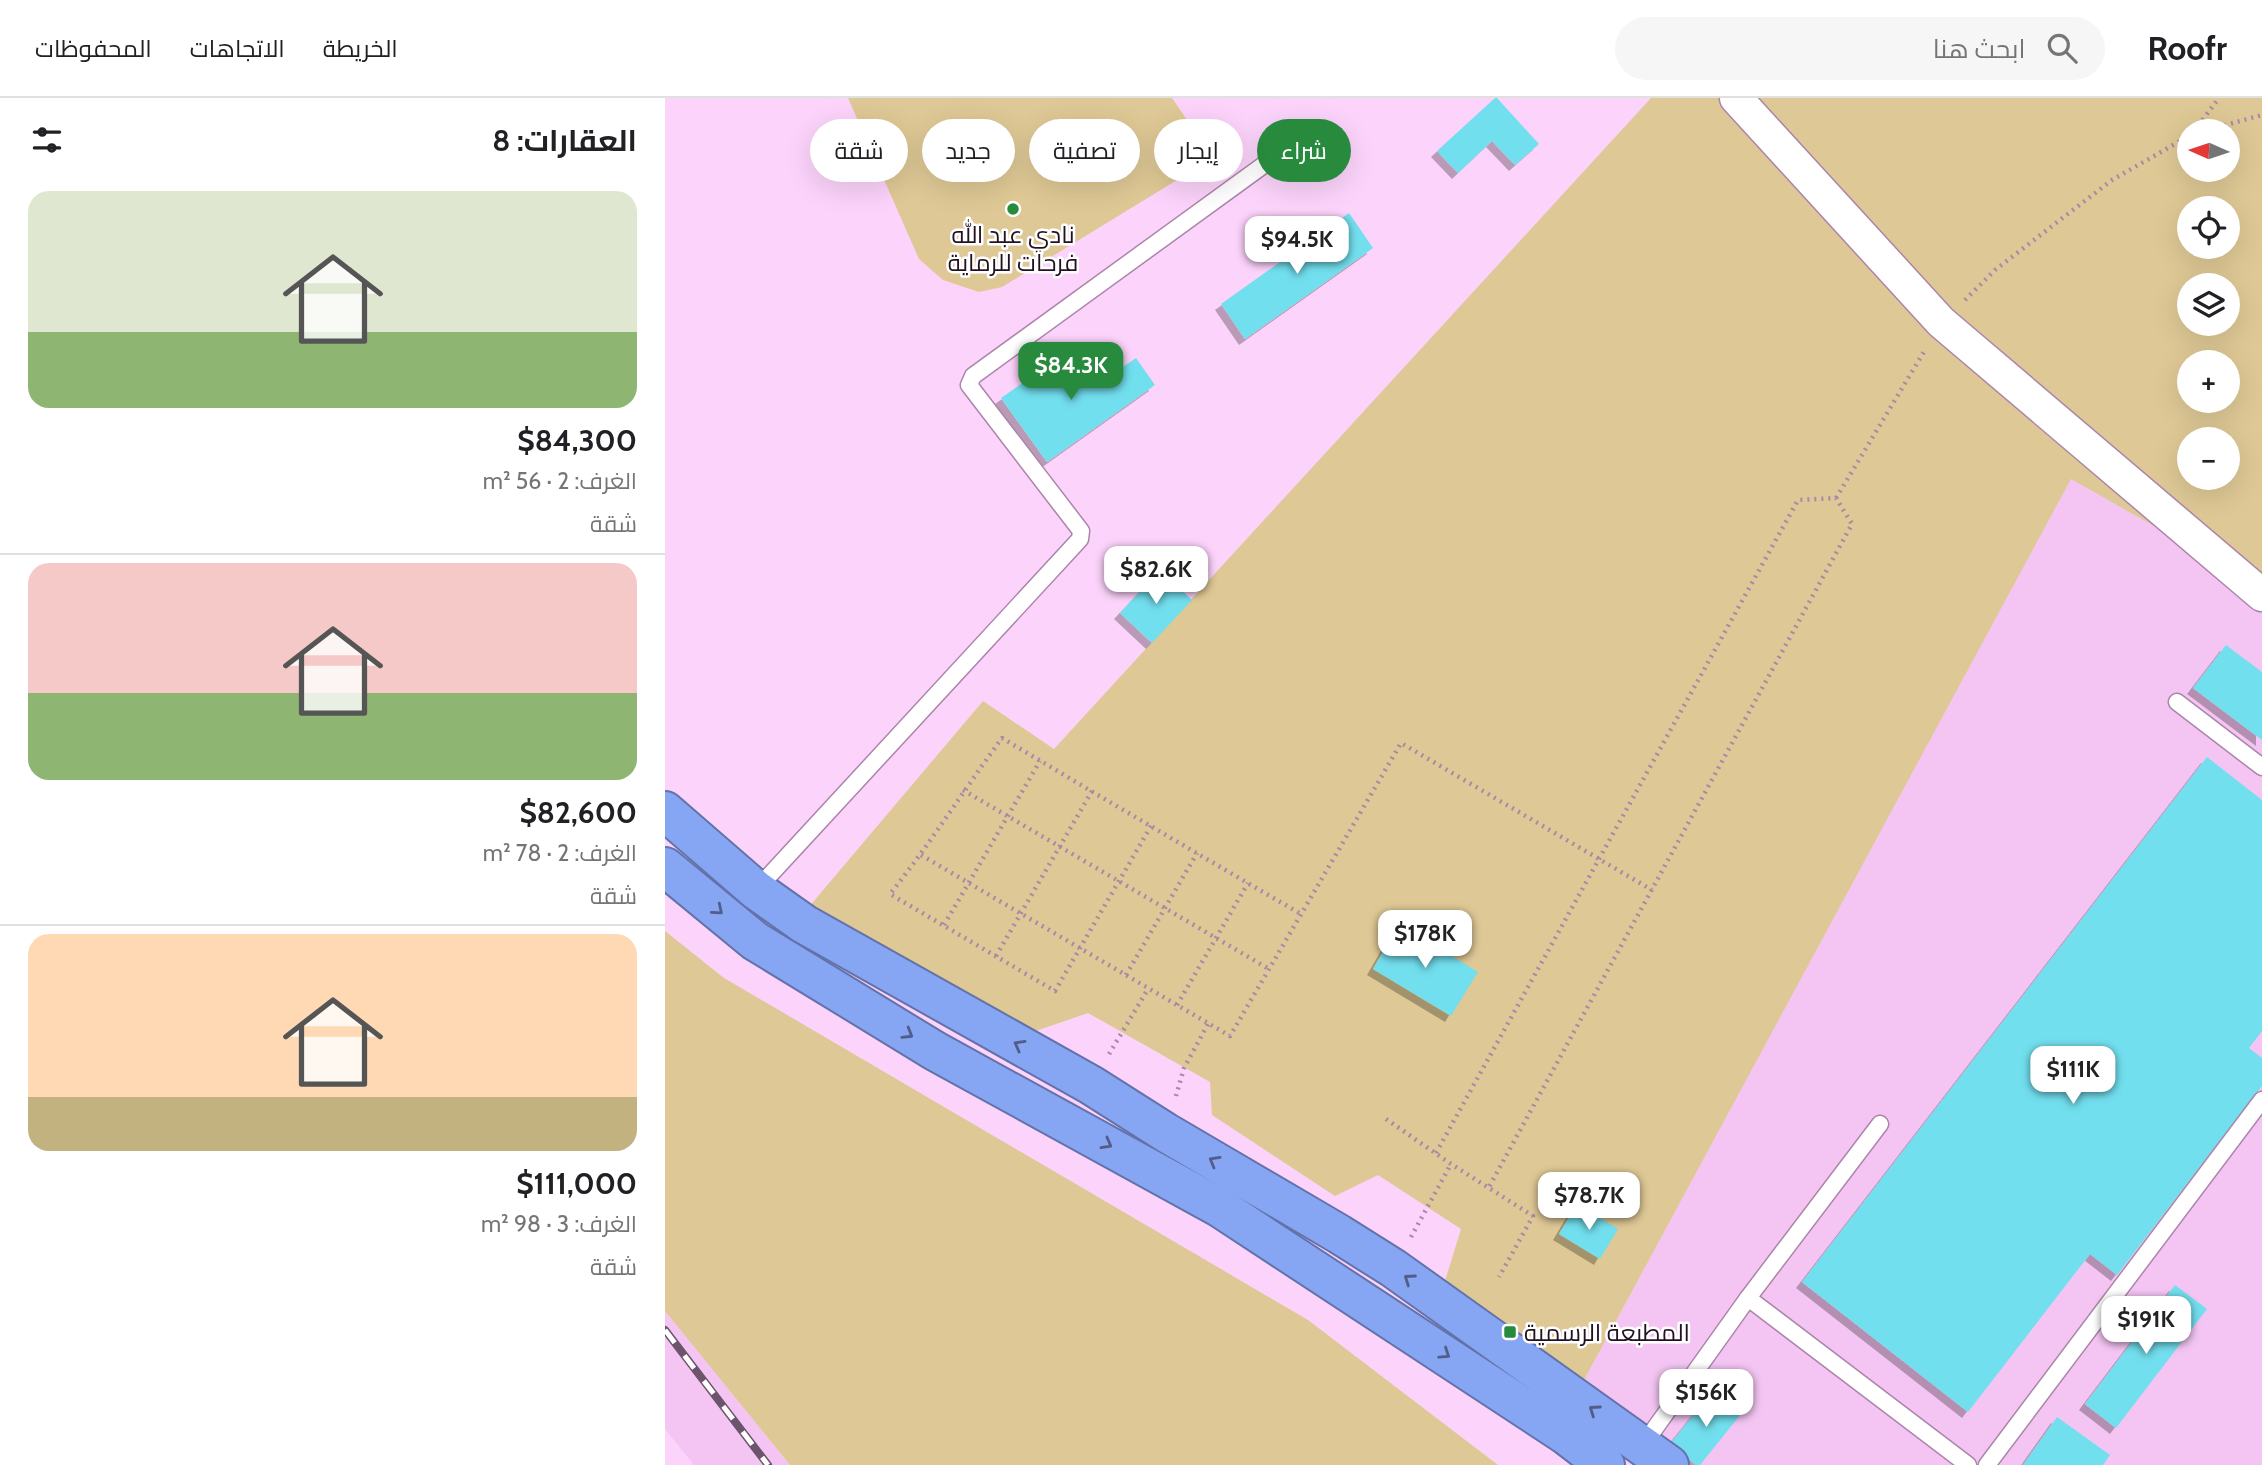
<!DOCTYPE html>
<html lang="ar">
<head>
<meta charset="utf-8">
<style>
	body { margin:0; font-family:Cabin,Cairo,sans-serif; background:#f6f6f6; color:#202124; direction:rtl; height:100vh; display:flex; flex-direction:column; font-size:26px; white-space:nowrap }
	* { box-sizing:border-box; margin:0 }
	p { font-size:23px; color:#757577 }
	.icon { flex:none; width:38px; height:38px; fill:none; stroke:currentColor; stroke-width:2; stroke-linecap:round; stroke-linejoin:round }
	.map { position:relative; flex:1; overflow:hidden; direction:ltr }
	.details { display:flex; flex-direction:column; background:#fff; width:665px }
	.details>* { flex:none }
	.banner { position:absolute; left:21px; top:21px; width:665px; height:63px; direction:rtl; display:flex; gap:14px }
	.needle { width:46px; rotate:273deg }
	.fabs { position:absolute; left:1512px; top:21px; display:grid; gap:14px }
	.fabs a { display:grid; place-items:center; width:63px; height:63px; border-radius:50%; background:#fff; box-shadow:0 7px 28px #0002; font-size:35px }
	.price { position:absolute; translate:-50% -60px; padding:0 16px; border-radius:14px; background:#fff; color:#222; font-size:23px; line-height:46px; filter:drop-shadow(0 2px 4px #0008) }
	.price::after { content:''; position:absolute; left:50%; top:42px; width:21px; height:16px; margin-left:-10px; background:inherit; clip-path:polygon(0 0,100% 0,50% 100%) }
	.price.on { background:#288a3d; color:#fff }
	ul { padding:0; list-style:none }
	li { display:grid; align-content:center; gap:14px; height:371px; padding:0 28px }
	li+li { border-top:2px solid #e0e0e0 }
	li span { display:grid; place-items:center; height:217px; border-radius:21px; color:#555 }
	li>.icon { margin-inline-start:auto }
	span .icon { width:126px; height:126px; fill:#fffc; stroke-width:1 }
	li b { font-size:30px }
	h2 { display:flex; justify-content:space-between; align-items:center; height:84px; padding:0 28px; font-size:30px }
	.pill { padding:0 24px; border-radius:32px; background:#fff; box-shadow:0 7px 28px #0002; font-size:24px; line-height:63px }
	.pill.on { background:#288a3d; color:#fff }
	header { display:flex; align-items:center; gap:42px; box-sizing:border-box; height:98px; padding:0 35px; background:#fff; border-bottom:2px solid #e0e0e0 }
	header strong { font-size:33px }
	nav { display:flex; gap:38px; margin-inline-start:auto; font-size:24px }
	.search { width:490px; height:63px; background:#f6f6f6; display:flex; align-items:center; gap:18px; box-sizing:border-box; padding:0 24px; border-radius:38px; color:#757577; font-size:26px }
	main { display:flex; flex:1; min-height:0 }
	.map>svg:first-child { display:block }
	.built { fill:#f4c5f3 }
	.green { fill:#dec895; fill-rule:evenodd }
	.building { fill:#72dfee; filter:url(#shadow) }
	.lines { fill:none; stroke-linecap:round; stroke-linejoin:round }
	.lane-casing { stroke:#ab85aa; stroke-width:19 }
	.street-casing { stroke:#ab85aa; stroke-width:35 }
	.highway-casing { stroke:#6372a9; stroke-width:42 }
	.path { stroke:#a889a7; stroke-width:4.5; stroke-dasharray:2 5; stroke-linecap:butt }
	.lane { stroke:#fff; stroke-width:16 }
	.street { stroke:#fff; stroke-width:32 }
	.highway { stroke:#86a5f2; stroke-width:38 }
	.rail-casing { stroke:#6c546c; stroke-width:8 }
	.rail { stroke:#fff; stroke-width:5; stroke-dasharray:16; stroke-linecap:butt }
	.oneway { stroke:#545c8a }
	.poi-dot { fill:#288a3d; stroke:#fff; stroke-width:2.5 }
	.labels { text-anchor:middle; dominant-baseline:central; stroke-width:5; stroke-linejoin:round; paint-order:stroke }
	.poi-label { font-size:24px; fill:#211221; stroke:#fff }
</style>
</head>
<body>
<header>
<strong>Roofr</strong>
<div class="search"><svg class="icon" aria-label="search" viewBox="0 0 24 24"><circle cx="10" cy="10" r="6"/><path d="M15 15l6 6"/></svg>ابحث هنا</div>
<nav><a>الخريطة</a><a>الاتجاهات</a><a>المحفوظات</a></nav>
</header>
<main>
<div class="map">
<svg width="1597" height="1367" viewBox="0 0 1597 1367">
	<defs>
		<filter id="shadow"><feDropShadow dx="-6" dy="6" stdDeviation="0" flood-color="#0004"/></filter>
	</defs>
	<rect width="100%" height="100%" fill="#fcd3fb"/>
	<g class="built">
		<polygon points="1406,380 1597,489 1597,1367 1031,1367 918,1284"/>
		<polygon points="0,1213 125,1367 29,1367 0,1331"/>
	</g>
	<g class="green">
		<polygon points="183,0 507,0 548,60 337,189 314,194 278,182 254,161"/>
		<path d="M986 0H1597V489L1406 381 918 1284 780 1183 796 1131 713 1077 670 1098 547 1017 545 984 423 915 368 934 143 810 318 603 389 651ZM1524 33H1563V72H1524ZM1524 110H1563V149H1524ZM1524 187H1563V226H1524ZM1524 264H1563V303H1524ZM1524 341H1563V380H1524Z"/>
		<polygon points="0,833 59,880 643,1222 833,1367 125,1367 0,1213"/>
	</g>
	<g class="building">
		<polygon points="830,0 832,0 874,46 850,67 827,43 793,75 772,53"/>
		<polygon points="684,115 708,150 580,241 556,206"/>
		<polygon points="402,254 427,290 471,260 490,287 382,364 336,300"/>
		<polygon points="495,472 527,502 487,545 455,515"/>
		<polygon points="1561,547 1597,574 1597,642 1528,590"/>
		<polygon points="1542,659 1597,702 1597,933 1584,950 1597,960 1597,988 1452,1177 1425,1156 1303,1314 1137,1184"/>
		<polygon points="734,826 813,874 786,918 708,871"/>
		<polygon points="912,1106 953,1131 935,1161 894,1136"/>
		<polygon points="1510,1187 1542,1211 1451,1330 1420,1306"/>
		<polygon points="1048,1293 1076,1316 1035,1367 1031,1367 1005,1346"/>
		<polygon points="1392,1319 1445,1357 1438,1367 1358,1367"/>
	</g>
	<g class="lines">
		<defs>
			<g id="lane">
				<polyline points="1512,604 1597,669"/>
				<polyline points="91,792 415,441 416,433 304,287 308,278 629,45"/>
				<polyline points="1083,1200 1303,1367"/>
				<polyline points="978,1347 1083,1200 1215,1026"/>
				<polyline points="1322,1367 1597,1002"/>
			</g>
			<polyline id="street" points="1071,0 1276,224 1597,497"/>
			<g id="highway">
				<polyline points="0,713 91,792 139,826 426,987 500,1034 674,1136 728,1170 1004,1367"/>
				<polyline points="0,769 90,843 270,953 554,1109 901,1337 940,1367"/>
			</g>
		</defs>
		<use href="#lane" class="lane-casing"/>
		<use href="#street" class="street-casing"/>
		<use href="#highway" class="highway-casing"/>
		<g class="path">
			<polyline points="1529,33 1554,0"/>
			<polyline points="1539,33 1597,17"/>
			<polyline points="1300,202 1330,172 1447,82 1524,38"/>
			<polyline points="1171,400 1260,252"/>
			<polyline points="298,692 604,871"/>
			<path d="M486 728 390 893 225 796C265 746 299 692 337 640 436 699 536 758 636 816"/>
			<polyline points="256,757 565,938 736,645 987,792"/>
			<polyline points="279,827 375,663"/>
			<polyline points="331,858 427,693"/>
			<polyline points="461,877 532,755"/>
			<polyline points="512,907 583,785"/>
			<polyline points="444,956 483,891"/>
			<polyline points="511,998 519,970 543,926"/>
			<polyline points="721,1021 786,1066 868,1118 834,1179"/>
			<polyline points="771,1055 1133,402 1171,400 1187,426 824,1089"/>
			<polyline points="746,1139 786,1066"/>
		</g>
		<use href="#lane" class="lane"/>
		<use href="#street" class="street"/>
		<use href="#highway" class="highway"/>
		<defs>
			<polyline id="rail" points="0,1232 103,1367"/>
		</defs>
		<use href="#rail" class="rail-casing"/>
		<use href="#rail" class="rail"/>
	</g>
	<defs><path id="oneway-chevron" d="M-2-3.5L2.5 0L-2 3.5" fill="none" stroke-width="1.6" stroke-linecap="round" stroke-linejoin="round" transform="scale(1.75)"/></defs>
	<g class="oneway">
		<use href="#oneway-chevron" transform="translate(53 812) rotate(40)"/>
		<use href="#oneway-chevron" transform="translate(243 936) rotate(31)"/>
		<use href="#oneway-chevron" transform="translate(354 947) rotate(-151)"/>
		<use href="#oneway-chevron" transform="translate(442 1046) rotate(29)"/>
		<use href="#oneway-chevron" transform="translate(549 1063) rotate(-150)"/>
		<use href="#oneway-chevron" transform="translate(744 1181) rotate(-145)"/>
		<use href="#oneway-chevron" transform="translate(780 1256) rotate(34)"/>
		<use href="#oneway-chevron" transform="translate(929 1312) rotate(-145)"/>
	</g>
	<g class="poi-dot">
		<circle cx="348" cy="111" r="7"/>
		<rect x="838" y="1227" width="14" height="14" rx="3.5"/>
	</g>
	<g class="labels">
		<g class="poi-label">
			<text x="348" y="136">نادي عبد الله<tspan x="348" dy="28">فرحات للرماية</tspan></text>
			<text x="859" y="1234" text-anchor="start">المطبعة الرسمية</text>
		</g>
	</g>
</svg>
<div class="fabs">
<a><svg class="needle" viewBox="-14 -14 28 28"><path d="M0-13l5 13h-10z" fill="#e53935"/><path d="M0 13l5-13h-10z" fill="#757577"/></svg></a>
<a><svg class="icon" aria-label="locate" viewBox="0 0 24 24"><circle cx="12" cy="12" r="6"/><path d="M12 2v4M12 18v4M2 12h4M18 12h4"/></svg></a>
<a><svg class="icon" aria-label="layers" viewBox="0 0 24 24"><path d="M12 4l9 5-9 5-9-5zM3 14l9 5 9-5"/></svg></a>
<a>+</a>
<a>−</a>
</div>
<b class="price" style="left:632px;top:178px">$94.5K</b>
<b class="price on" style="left:406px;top:304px">$84.3K</b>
<b class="price" style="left:491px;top:508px">$82.6K</b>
<b class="price" style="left:760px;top:872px">$178K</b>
<b class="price" style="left:1408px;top:1008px">$111K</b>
<b class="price" style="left:924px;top:1134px">$78.7K</b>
<b class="price" style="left:1481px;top:1258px">$191K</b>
<b class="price" style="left:1041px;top:1331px">$156K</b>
<div class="banner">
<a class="pill on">شراء</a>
<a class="pill">إيجار</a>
<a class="pill">تصفية</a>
<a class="pill">جديد</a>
<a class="pill">شقة</a>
</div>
</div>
<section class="details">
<h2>العقارات: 8<svg class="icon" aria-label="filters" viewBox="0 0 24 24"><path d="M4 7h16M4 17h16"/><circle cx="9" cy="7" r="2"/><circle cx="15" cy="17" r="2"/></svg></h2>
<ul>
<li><span style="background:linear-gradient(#dfe7d0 65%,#8fb573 0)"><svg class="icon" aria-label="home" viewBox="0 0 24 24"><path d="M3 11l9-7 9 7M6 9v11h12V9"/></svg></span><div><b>$84,300</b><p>الغرف: 2 · 56 m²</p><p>شقة</p></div></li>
<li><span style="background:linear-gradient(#f6c9c9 60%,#8fb573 0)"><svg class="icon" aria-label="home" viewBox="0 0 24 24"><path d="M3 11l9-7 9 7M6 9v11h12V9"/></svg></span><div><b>$82,600</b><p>الغرف: 2 · 78 m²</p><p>شقة</p></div></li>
<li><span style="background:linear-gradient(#ffd9b3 75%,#c2b280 0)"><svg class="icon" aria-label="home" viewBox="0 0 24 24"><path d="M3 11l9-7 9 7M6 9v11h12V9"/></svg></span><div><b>$111,000</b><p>الغرف: 3 · 98 m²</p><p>شقة</p></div></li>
</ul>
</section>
</main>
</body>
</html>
